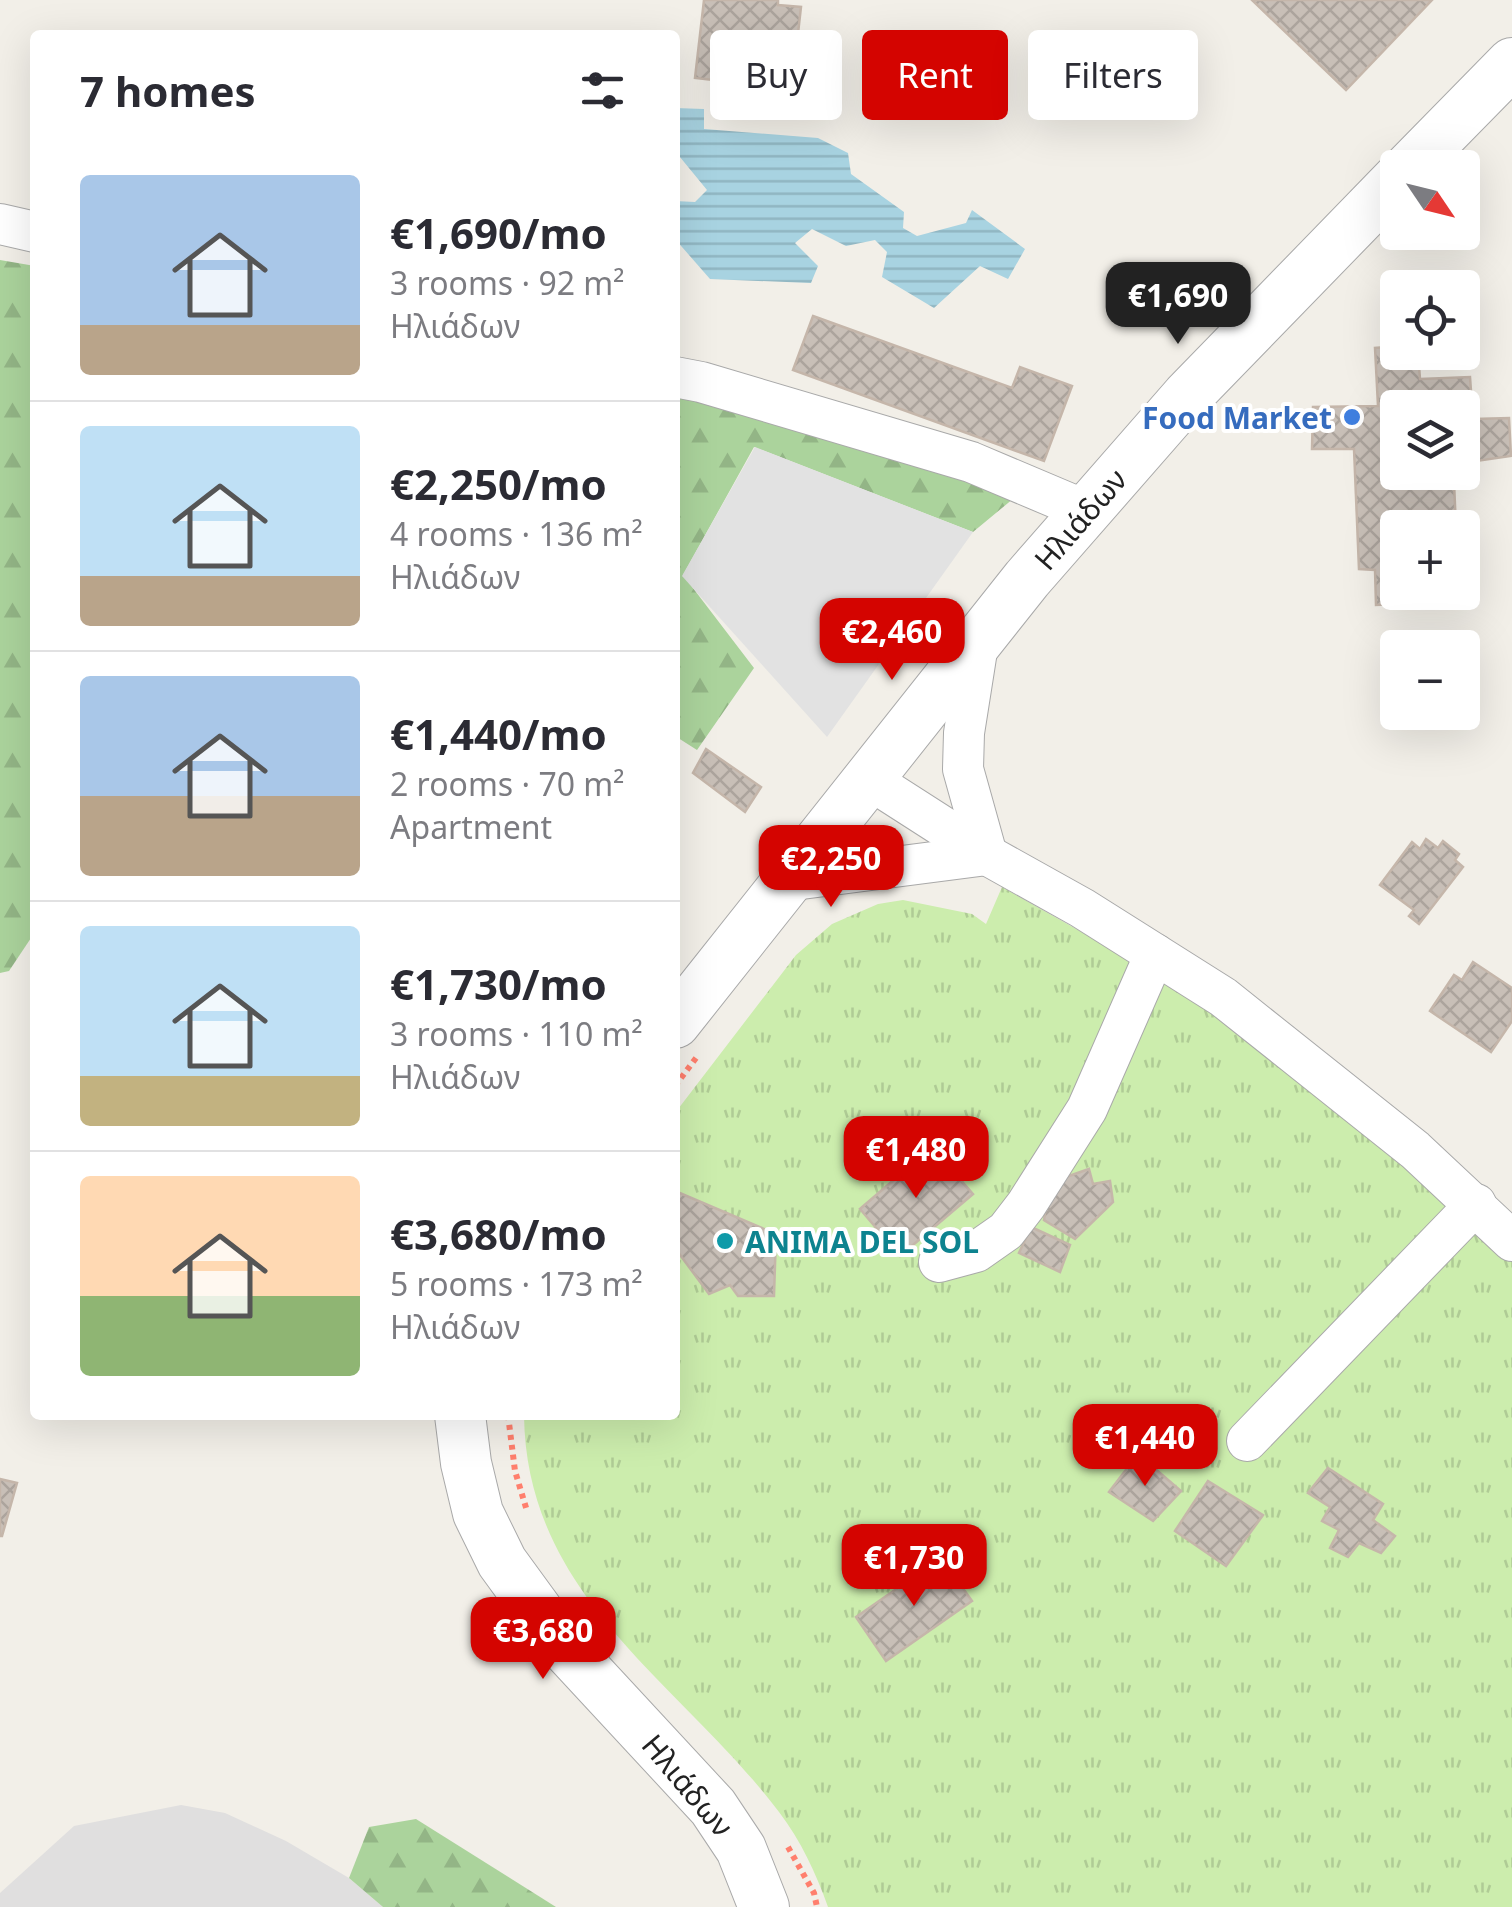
<!DOCTYPE html>
<html lang="en">
<head>
<meta charset="utf-8">
<style>
	body { margin:0; font-family:"Noto Sans",sans-serif; background:#f2f2f3; color:#2b2b33; height:100vh; display:flex; flex-direction:column; font-size:38px; white-space:nowrap }
	* { box-sizing:border-box; margin:0 }
	p { font-size:32px; color:#7c7c81 }
	.icon { flex:none; width:55px; height:55px; fill:none; stroke:currentColor; stroke-width:2; stroke-linecap:round; stroke-linejoin:round }
	.map { position:relative; flex:1; overflow:hidden }
	.panel { position:absolute; left:30px; top:30px; width:650px; height:1390px; display:flex; flex-direction:column; background:#fff; border-radius:10px; box-shadow:0 10px 40px #0002 }
	.panel>* { flex:none }
	.banner { position:absolute; left:710px; top:30px; width:650px; height:90px; display:flex; gap:20px }
	.needle { width:65px; rotate:125deg }
	.buttons { position:absolute; left:1380px; top:150px; display:grid; gap:20px }
	.buttons a { display:grid; place-items:center; width:100px; height:100px; border-radius:10px; background:#fff; box-shadow:0 10px 40px #0002; font-size:50px }
	.price { position:absolute; translate:-50% -85px; padding:0 22px; border-radius:20px; background:#d40400; color:#fff; font-size:32px; line-height:65px; filter:drop-shadow(0 2px 5px #0008) }
	.price::after { content:''; position:absolute; left:50%; top:60px; width:30px; height:22px; margin-left:-15px; background:inherit; clip-path:polygon(0 0,100% 0,50% 100%) }
	.price.on { background:#222; color:#fff }
	ul { padding:0; list-style:none }
	li { display:flex; align-items:center; gap:30px; height:250px; padding:0 50px }
	li+li { border-top:2px solid #e1e1e2 }
	li span { display:grid; place-items:center; flex:none; width:280px; height:200px; border-radius:10px; color:#555 }
	li>.icon { margin-inline-start:auto }
	span .icon { width:120px; height:120px; fill:#fffc; stroke-width:1 }
	li b { font-size:42px }
	h2 { display:flex; justify-content:space-between; align-items:center; height:120px; padding:0 50px; font-size:42px }
	.chip { padding:0 35px; border-radius:10px; background:#fff; box-shadow:0 10px 40px #0002; font-size:35px; line-height:90px }
	.chip.on { background:#d40400; color:#fff }
	.map>svg:first-child { display:block }
	.residential { fill:#e0dfdf }
	.grass { fill:url(#grass-tufts) }
	.forest { fill:url(#forest-firs) }
	.parking { fill:#e2e2e2 }
	.water { fill:url(#water-rules) }
	.building { fill:url(#building-cross-hatch); stroke:#c5b6aa; stroke-width:2.5; fill-rule:evenodd }
	.lines { fill:none; stroke-linecap:round; stroke-linejoin:round }
	.minor-casing { stroke:#a9a9a9; stroke-width:42 }
	.tertiary-casing { stroke:#a9a9a9; stroke-width:52 }
	.path { stroke:#ff7f6d; stroke-width:6; stroke-dasharray:5 5; stroke-linecap:butt }
	.minor { stroke:#fff; stroke-width:40 }
	.tertiary { stroke:#fff; stroke-width:50 }
	.shop-dot { fill:#3f7fe0; stroke:#fff; stroke-width:4 }
	.culture-dot { fill:#0f9aa8; stroke:#fff; stroke-width:4 }
	.labels { text-anchor:middle; dominant-baseline:central; stroke-width:8; stroke-linejoin:round; paint-order:stroke }
	.shop-label { font-size:30px; font-weight:bold; fill:#366cbe; stroke:#fff; text-anchor:end }
	.street-label { font-size:30px; fill:#222; stroke:#fff }
	.culture-label { font-size:30px; font-weight:bold; fill:#0d838f; stroke:#fff; text-anchor:start }
</style>
</head>
<body>
<div class="map">
<svg width="1512" height="1907" viewBox="0 0 1512 1907">
	<defs>
		<pattern id="grass-tufts" width="24" height="20" patternUnits="userSpaceOnUse" patternTransform="scale(2.5)"><rect width="24" height="20" fill="#ccedad"/><path d="M3 7l-1-3M5 7V3M7 7l1-3M15 17l-1-3M17 17v-4M19 17l1-3" fill="none" stroke="#afcb95"/></pattern>
		<pattern id="forest-firs" width="22" height="20" patternUnits="userSpaceOnUse" patternTransform="scale(2.5)"><rect width="22" height="20" fill="#abd39c"/><path d="M5 1l3.5 6h-7zM16 11l3.5 6h-7z" fill="#93b586"/></pattern>
		<pattern id="water-rules" width="6" height="5" patternUnits="userSpaceOnUse" patternTransform="scale(2.5)"><rect width="6" height="5" fill="#a8d3e1"/><path d="M0 2.5h6" fill="none" stroke="#90b5c1"/></pattern>
		<pattern id="building-cross-hatch" width="8" height="8" patternUnits="userSpaceOnUse" patternTransform="scale(2.5)"><rect width="8" height="8" fill="#c8bfb7"/><path d="M0 0l8 8M0 8l8-8" fill="none" stroke="#aca49d"/></pattern>
	</defs>
	<rect width="100%" height="100%" fill="#f2efe8"/>
	<polygon class="residential" points="181,1805 225,1813 286,1841 349,1878 383,1907 0,1907 0,1893 74,1826"/>
	<path class="grass" d="M1002 887 1179 987 1451 1193 1512 1259V1907H828C816 1873 801 1841 779 1812 683 1684 526 1599 524 1415H675V1113L796 955 832 924 878 904 903 900 972 914 986 924Z"/>
	<g class="forest">
		<polygon points="0,260 35,266 35,932 9,971 0,973"/>
		<polygon points="675,382 1037,479 973,532 754,447 683,575 754,668 697,750 675,736"/>
		<polygon points="416,1819 556,1907 383,1907 349,1878 369,1827"/>
	</g>
	<polygon class="parking" points="755,447 973,532 827,737 682,576"/>
	<polygon class="water" points="675,108 704,109 704,129 818,138 848,153 851,174 904,212 903,228 917,236 966,223 972,210 1025,249 1008,279 980,266 934,308 882,277 887,252 875,240 846,246 812,229 795,243 818,266 811,283 710,279 675,239 675,201 695,202 707,190 675,151"/>
	<g class="building">
		<polygon points="704,0 778,0 778,5 801,7 794,69 768,66 766,86 695,78"/>
		<polygon points="1252,0 1432,0 1346,90"/>
		<polygon points="813,316 1012,388 1020,367 1072,386 1044,461 793,370"/>
		<path d="M1398 346V352H1418L1420 379 1470 377 1473 419 1509 418 1511 456 1469 462 1471 481 1454 482 1456 528H1398V592H1445L1446 602 1376 605 1375 570 1359 569 1354 449H1312L1313 407 1378 406 1375 348ZM1398 408H1462V472H1398Z"/>
		<polygon points="706,749 761,787 745,812 693,773"/>
		<polygon points="1426,839 1438,848 1443,841 1459,854 1455,860 1463,867 1419,924 1409,916 1414,910 1380,885 1412,842 1420,849"/>
		<polygon points="1473,962 1512,988 1512,1021 1491,1052 1430,1011 1454,975 1462,980"/>
		<polygon points="932,1147 973,1194 900,1256 860,1209"/>
		<polygon points="1089,1169 1093,1184 1110,1181 1113,1202 1075,1239 1044,1220 1049,1183"/>
		<polygon points="675,1191 776,1234 774,1296 738,1296 730,1285 709,1294 675,1248"/>
		<polygon points="1031,1227 1070,1245 1060,1272 1019,1253"/>
		<polygon points="1138,1454 1181,1491 1153,1521 1109,1492"/>
		<polygon points="1328,1468 1383,1504 1373,1520 1395,1536 1381,1553 1359,1543 1348,1557 1330,1548 1339,1530 1322,1521 1330,1507 1308,1493"/>
		<polygon points="0,1479 17,1483 2,1536 0,1536"/>
		<polygon points="1208,1481 1263,1515 1226,1566 1175,1531"/>
		<polygon points="941,1558 972,1601 886,1661 856,1617"/>
	</g>
	<g class="lines">
		<defs>
			<g id="minor">
				<polyline points="0,224 35,232"/>
				<polyline points="675,377 701,382 971,462 1087,511"/>
				<polyline points="979,638 964,733 963,769 987,855"/>
				<polyline points="867,778 987,855 1082,908 1223,997 1415,1150 1512,1241"/>
				<polyline points="786,881 987,855"/>
				<polyline points="939,1262 976,1252 1006,1231 1026,1205 1087,1109 1155,954"/>
				<polyline points="1247,1441 1476,1204"/>
			</g>
			<g id="tertiary">
				<polyline points="1409,168 1512,63"/>
				<polyline points="675,1023 1027,579 1187,396 1398,179"/>
				<polyline points="460,1415 466,1463 478,1513 502,1562 561,1643 713,1807 741,1849 764,1907"/>
			</g>
		</defs>
		<use href="#minor" class="minor-casing"/>
		<use href="#tertiary" class="tertiary-casing"/>
		<g class="path">
			<polyline points="675,1086 696,1058"/>
			<polyline points="508,1415 515,1471 527,1511"/>
			<polyline points="788,1847 814,1893 817,1907"/>
		</g>
		<use href="#minor" class="minor"/>
		<use href="#tertiary" class="tertiary"/>
	</g>
	<circle class="shop-dot" cx="1352" cy="417" r="10"/>
	<circle class="culture-dot" cx="725" cy="1241" r="10"/>
	<g class="labels">
		<g class="shop-label">
			<text x="1332" y="417">Food Market</text>
		</g>
		<g class="street-label">
			<text transform="translate(1080 519) rotate(-49)">Ηλιάδων</text>
			<text transform="translate(688 1785) rotate(50)">Ηλιάδων</text>
		</g>
		<g class="culture-label">
			<text x="745" y="1241">ANIMA DEL SOL</text>
		</g>
	</g>
</svg>
<div class="buttons">
<a><svg class="needle" viewBox="-14 -14 28 28"><path d="M0-13l5 13h-10z" fill="#e53935"/><path d="M0 13l5-13h-10z" fill="#7c7c81"/></svg></a>
<a><svg class="icon" aria-label="locate" viewBox="0 0 24 24"><circle cx="12" cy="12" r="6"/><path d="M12 2v4M12 18v4M2 12h4M18 12h4"/></svg></a>
<a><svg class="icon" aria-label="layers" viewBox="0 0 24 24"><path d="M12 4l9 5-9 5-9-5zM3 14l9 5 9-5"/></svg></a>
<a>+</a>
<a>−</a>
</div>
<b class="price on" style="left:1178px;top:347px">€1,690</b>
<b class="price" style="left:892px;top:683px">€2,460</b>
<b class="price" style="left:831px;top:910px">€2,250</b>
<b class="price" style="left:916px;top:1201px">€1,480</b>
<b class="price" style="left:1145px;top:1489px">€1,440</b>
<b class="price" style="left:914px;top:1609px">€1,730</b>
<b class="price" style="left:543px;top:1682px">€3,680</b>
<div class="banner">
<a class="chip">Buy</a>
<a class="chip on">Rent</a>
<a class="chip">Filters</a>
</div>
<section class="panel">
<h2>7 homes<svg class="icon" aria-label="filters" viewBox="0 0 24 24"><path d="M4 7h16M4 17h16"/><circle cx="9" cy="7" r="2"/><circle cx="15" cy="17" r="2"/></svg></h2>
<ul>
<li><span style="background:linear-gradient(#a9c7e8 75%,#b9a48a 0)"><svg class="icon" aria-label="home" viewBox="0 0 24 24"><path d="M3 11l9-7 9 7M6 9v11h12V9"/></svg></span><div><b>€1,690/mo</b><p>3 rooms · 92 m²</p><p>Ηλιάδων</p></div></li>
<li><span style="background:linear-gradient(#bfe0f5 75%,#b9a48a 0)"><svg class="icon" aria-label="home" viewBox="0 0 24 24"><path d="M3 11l9-7 9 7M6 9v11h12V9"/></svg></span><div><b>€2,250/mo</b><p>4 rooms · 136 m²</p><p>Ηλιάδων</p></div></li>
<li><span style="background:linear-gradient(#a9c7e8 60%,#b9a48a 0)"><svg class="icon" aria-label="home" viewBox="0 0 24 24"><path d="M3 11l9-7 9 7M6 9v11h12V9"/></svg></span><div><b>€1,440/mo</b><p>2 rooms · 70 m²</p><p>Apartment</p></div></li>
<li><span style="background:linear-gradient(#bfe0f5 75%,#c2b280 0)"><svg class="icon" aria-label="home" viewBox="0 0 24 24"><path d="M3 11l9-7 9 7M6 9v11h12V9"/></svg></span><div><b>€1,730/mo</b><p>3 rooms · 110 m²</p><p>Ηλιάδων</p></div></li>
<li><span style="background:linear-gradient(#ffd9b3 60%,#8fb573 0)"><svg class="icon" aria-label="home" viewBox="0 0 24 24"><path d="M3 11l9-7 9 7M6 9v11h12V9"/></svg></span><div><b>€3,680/mo</b><p>5 rooms · 173 m²</p><p>Ηλιάδων</p></div></li>
</ul>
</section>
</div>
</body>
</html>
